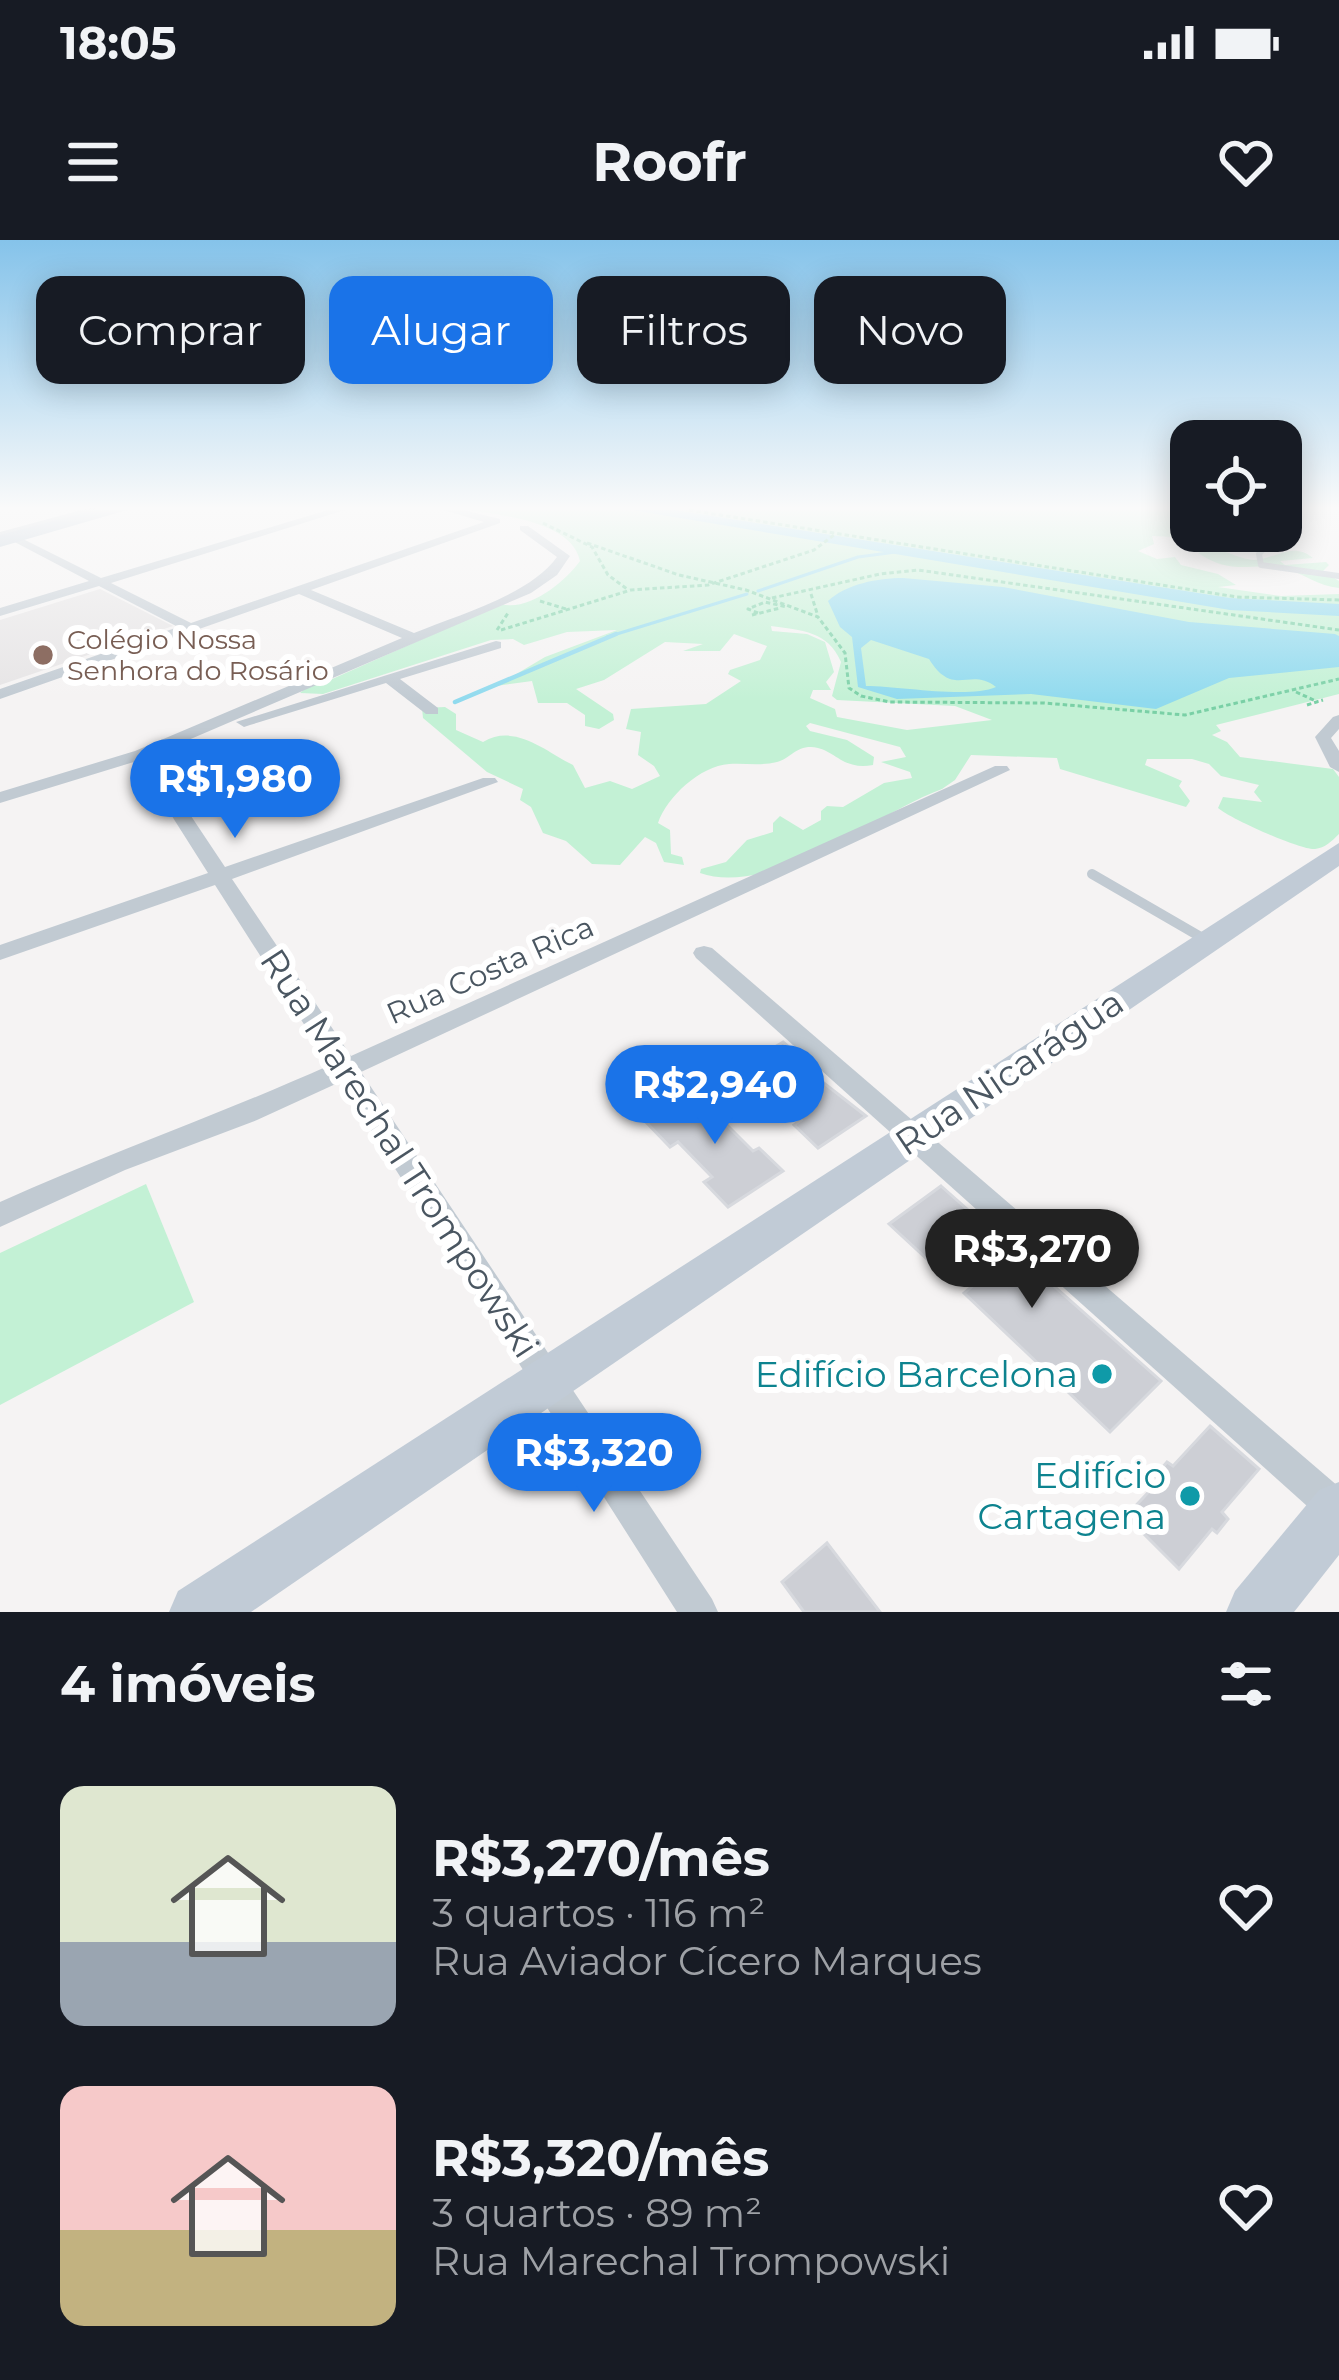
<!DOCTYPE html>
<html lang="pt">
<head>
<meta charset="utf-8">
<style>
	body { margin:0; font-family:Montserrat,sans-serif; background:#20242c; color:#f1f3f6; height:100vh; display:flex; flex-direction:column; font-size:45px; white-space:nowrap }
	* { box-sizing:border-box; margin:0 }
	p { font-size:39px; color:#9ea1a6 }
	.icon { flex:none; width:66px; height:66px; fill:none; stroke:currentColor; stroke-width:2; stroke-linecap:round; stroke-linejoin:round }
	.map { position:relative; height:1372px; overflow:hidden }
	.sheet { display:flex; flex-direction:column; background:#171b24; flex:1 }
	.sheet>* { flex:none }
	.banner { position:absolute; left:36px; top:36px; width:1269px; height:108px; display:flex; gap:24px }
	.fabs { position:absolute; left:1170px; top:180px; display:grid; gap:24px }
	.fabs a { display:grid; place-items:center; width:132px; height:132px; border-radius:24px; background:#171b24; box-shadow:0 6px 30px #0003; font-size:60px }
	.price { position:absolute; translate:-50% -102px; padding:0 27px; border-radius:42px; background:#1a73e8; color:#fff; font-size:39px; line-height:78px; filter:drop-shadow(0 3px 6px #0008) }
	.price::after { content:''; position:absolute; left:50%; top:72px; width:36px; height:27px; margin-left:-18px; background:inherit; clip-path:polygon(0 0,100% 0,50% 100%) }
	.price.on { background:#222; color:#fff }
	ul { padding:0; list-style:none }
	li { display:flex; align-items:center; gap:36px; height:300px; padding:0 60px }
	li span { display:grid; place-items:center; flex:none; width:336px; height:240px; border-radius:24px; color:#555 }
	li>.icon { margin-inline-start:auto }
	span .icon { width:144px; height:144px; fill:#fffc; stroke-width:1 }
	li b { font-size:51px }
	h2 { display:flex; justify-content:space-between; align-items:center; height:144px; padding:0 60px; font-size:51px }
	.tag { padding:0 42px; border-radius:24px; background:#171b24; box-shadow:0 6px 30px #0003; font-size:42px; line-height:108px }
	.tag.on { background:#1a73e8; color:#fff }
	.status { display:flex; justify-content:space-between; align-items:center; height:84px; padding:0 60px; background:#171b24; direction:ltr }
	.status svg { height:33px; fill:currentColor }
	header { display:flex; justify-content:space-between; align-items:center; height:156px; padding:0 60px; background:#171b24; font-size:54px; font-weight:700 }
	.map>svg:first-child { display:block }
	.education { fill:#e6e4e5 }
	.green { fill:#c3f1d5; fill-rule:evenodd }
	.water { fill:#90daee; fill-rule:evenodd }
	.lines { fill:none; stroke-linecap:round; stroke-linejoin:round }
	.stream-far1 { stroke:#90daee; stroke-width:3 }
	.stream { stroke:#90daee; stroke-width:4.5 }
	.river { fill:#90daee; fill-rule:evenodd }
	.building { fill:#cdcfd5; stroke:#d7d9de; stroke-width:3 }
	.path { stroke:#7ad0a6; stroke-width:3; stroke-dasharray:4.5 3; stroke-linecap:butt }
	.lane-far1 { stroke:#c1cad2; stroke-width:6 }
	.lane { stroke:#c1cad2; stroke-width:10 }
	.street { fill:#c1cad2; fill-rule:evenodd }
	.secondary { fill:#c1cbd6; fill-rule:evenodd }
	.primary { fill:#b3c2d1; fill-rule:evenodd }
	.education-dot { fill:#8d6e63; stroke:#fff; stroke-width:4.5 }
	.culture-dot { fill:#0f9aa8; stroke:#fff; stroke-width:4.5 }
	.labels { text-anchor:middle; dominant-baseline:central; stroke-width:12; stroke-linejoin:round; paint-order:stroke }
	.far-education-label { font-size:27px; fill:#785e54; stroke:#fff; text-anchor:start }
	.street-label { font-size:30px; fill:#4a5661; stroke:#fff }
	.near-street-label { font-size:36px; fill:#4a5661; stroke:#fff }
	.near-culture-label { font-size:36px; fill:#0d838f; stroke:#fff; text-anchor:end }
</style>
</head>
<body>
<div class="status"><b>18:05</b><svg viewBox="0 0 49 12"><path d="M0 12V9h3v3zM5 12V6h3v6zM10 12V3h3v9zM15 12V0h3v12zM26 1h20v11H26zM47 4h2v5h-2z"/></svg></div>
<header><svg class="icon" aria-label="menu" viewBox="0 0 24 24"><path d="M4 6h16M4 12h16M4 18h16"/></svg>Roofr<svg class="icon" aria-label="heart" viewBox="0 0 24 24"><path d="M12 20l-8-8c-3-5 5-10 8-4 3-6 11-1 8 4z"/></svg></header>
<div class="map">
<svg width="1339" height="1372" viewBox="0 0 1339 1372">
	<rect width="100%" height="100%" fill="#f5f3f3"/>
	<polygon class="education" points="100,349 173,386 0,445 0,380"/>
	<g class="green">
		<path d="M472 270H1191V278L1179 280 1186 287 1169 291 1175 297 1152 296 1154 304 1138 311 1157 319 1175 317 1181 325 1218 334 1236 345 1218 347 1281 356 1339 354V454L1216 485 1221 491 1212 495 1227 502 1240 517 1333 529 1339 537V594C1332 601 1325 608 1315 609 1302 611 1229 578 1218 568L1223 557 1262 562 1254 552 1259 545 1221 536 1209 524 1192 519H1147L1145 525 1182 541 1179 546 1190 561 1186 567 1060 529 1057 518 971 515 955 540 942 549C876 573 771 658 700 633L701 629 726 622 747 600 773 592V583L780 576 803 590 821 580V571L827 566 843 567 884 543 912 538 910 532 881 522 906 517 900 507 810 483 806 486 810 491 847 500 874 517 873 525C841 531 835 508 811 507 795 507 791 518 777 522 761 526 745 523 729 524 700 526 667 557 658 583L670 590 671 614 682 617 684 625 664 622 656 603 645 597 620 625 592 624 566 601 543 593 531 567 520 560 523 549 487 532 423 478 422 468 445 467 456 474V490L483 502C515 483 545 511 573 525L585 548 610 541 632 549 660 536 654 526 638 515 641 492 626 489 631 469 706 464 741 441 728 434 730 430 760 420 767 406 734 394 720 411H683L703 404 665 402 604 440 576 449 613 474 614 480 599 489 585 486V475L567 463H538L532 441 496 446 545 417 617 390 567 392 524 405 513 399 491 400 323 454 300 453 314 441 321 444 501 364C528 372 565 342 580 321 572 282 504 276 472 270ZM771 386C801 390 828 391 841 422L832 456 837 460 955 466 992 480 907 490 837 477 835 469 810 458 813 450H831L826 442 834 432 825 402 807 394 772 391Z"/>
		<path d="M1214 308C1225 311 1244 320 1254 320 1276 319 1292 301 1313 318L1280 321 1285 325 1326 322 1329 325 1323 331 1339 341V348C1318 346 1305 334 1286 329 1251 321 1234 337 1198 313Z"/>
		<polygon points="146,944 194,1062 0,1165 0,1013"/>
	</g>
	<path class="water" d="M903 338 1003 347 1189 382 1335 394 1339 396V427L1229 438 1156 469 1031 454 897 459 858 447 852 397 840 387 828 361C846 344 878 338 903 338ZM871 400 929 419C954 459 969 426 996 447 968 459 900 446 866 446L861 408Z"/>
	<g class="lines">
		<g class="stream-far1">
			<polyline points="758,351 858,317 896,312"/>
			<polyline points="607,397 747,354"/>
		</g>
		<polyline class="stream" points="455,462 616,394"/>
		<polygon class="river" points="632,270 674,270 1230,358 1339,364 1339,376 1230,370"/>
	</g>
	<g class="building">
		<polygon points="783,802 807,823 802,826 866,876 818,908 794,885 801,880 766,848 759,853 735,831"/>
		<polygon points="703,849 727,872 718,876 753,911 759,908 783,931 728,967 704,942 712,937 678,902 670,907 646,882"/>
		<polygon points="941,946 1161,1141 1110,1192 964,1053 999,1024 978,1005 942,1033 889,984"/>
		<polygon points="1210,1186 1259,1229 1222,1272 1228,1279 1217,1293 1212,1289 1179,1329 1126,1276 1160,1240 1155,1236 1167,1222 1173,1226"/>
		<polygon points="827,1303 880,1372 804,1372 782,1342"/>
	</g>
	<g class="lines">
		<g class="path">
			<polyline points="689,270 1237,357 1339,360"/>
			<polyline points="543,283 592,307 608,335 627,349"/>
			<polyline points="587,303 679,335 746,350 818,377 845,413 849,448 861,456 890,462 1044,463 1185,475 1339,439"/>
			<polyline points="811,354 817,373"/>
			<polyline points="772,358 880,334 918,330 1339,390"/>
			<polyline points="540,361 566,369"/>
			<polyline points="758,373 748,369 765,362 787,367"/>
			<polyline points="752,375 780,368"/>
			<polyline points="497,390 508,373"/>
			<polyline points="501,390 631,350 708,345 814,310 834,295"/>
			<polyline points="1296,452 1318,462"/>
			<polyline points="1307,465 1323,460"/>
		</g>
		<g class="lane-far1">
			<polyline points="1281,289 1297,270"/>
			<polyline points="1279,291 1259,314 1261,325 1339,336"/>
			<polyline points="0,295 93,270"/>
		</g>
		<polyline class="lane" points="1092,634 1206,700"/>
		<g class="street">
			<path d="M328 270H345L111 343 191 383 484 282 443 270H463L500 279V283L311 350 414 393C457 375 530 355 557 317L520 290V286H528L570 316 557 335 531 353 151 516 225 627 483 538H495L498 542 232 639 351 816 995 526H1007L1010 530 361 832 712 1359 718 1372H677L340 842 257 880 125 930 0 987V962C109 913 221 874 330 825L215 645 0 720V705L208 633 137 521 0 563V552L135 511 402 398 299 354 0 459V449L178 387 99 346 0 376V368L89 341 7 298 17 296 101 338Z"/>
			<polygon points="496,401 501,402 501,408 400,439 438,468 438,474 426,474 386,443 250,485 244,487 236,482"/>
			<polygon points="1339,475 1339,489 1331,498 1339,511 1339,532 1330,527 1315,497 1333,477"/>
			<polygon points="704,706 712,708 1339,1247 1339,1288 1326,1283 696,718 693,713 696,708"/>
		</g>
		<g class="secondary">
			<polygon points="1339,603 1339,626 251,1372 169,1372 178,1351"/>
			<polygon points="1339,1242 1339,1315 1294,1372 1226,1372 1235,1351 1319,1250"/>
		</g>
		<polygon class="primary" points="95,270 127,270 0,307 0,295"/>
	</g>
	<linearGradient id="sky" x2="0" y2="1"><stop stop-color="#85c3ea"/><stop offset="0.58" stop-color="#fafafa"/><stop offset="1" stop-color="#fafafa" stop-opacity="0"/></linearGradient>
	<rect width="1339" height="462" fill="url(#sky)"/>
	<circle class="education-dot" cx="43" cy="415" r="12"/>
	<g class="culture-dot">
		<circle cx="1102" cy="1134" r="12"/>
		<circle cx="1190" cy="1256" r="12"/>
	</g>
	<g class="labels">
		<g class="far-education-label">
			<text x="67" y="399">Colégio Nossa<tspan x="67" dy="31">Senhora do Rosário</tspan></text>
		</g>
		<g class="street-label">
			<text transform="translate(490 730) rotate(-24)">Rua Costa Rica</text>
		</g>
		<g class="near-street-label">
			<text transform="translate(1009 832) rotate(-34)">Rua Nicarágua</text>
			<text transform="translate(400 913) rotate(57)">Rua Marechal Trompowski</text>
		</g>
		<g class="near-culture-label">
			<text x="1078" y="1134">Edifício Barcelona</text>
			<text x="1166" y="1235">Edifício<tspan x="1166" dy="41">Cartagena</tspan></text>
		</g>
	</g>
</svg>
<div class="fabs">
<a><svg class="icon" aria-label="locate" viewBox="0 0 24 24"><circle cx="12" cy="12" r="6"/><path d="M12 2v4M12 18v4M2 12h4M18 12h4"/></svg></a>
</div>
<b class="price" style="left:235px;top:601px">R$1,980</b>
<b class="price" style="left:715px;top:907px">R$2,940</b>
<b class="price on" style="left:1032px;top:1071px">R$3,270</b>
<b class="price" style="left:594px;top:1275px">R$3,320</b>
<div class="banner">
<a class="tag">Comprar</a>
<a class="tag on">Alugar</a>
<a class="tag">Filtros</a>
<a class="tag">Novo</a>
</div>
</div>
<section class="sheet">
<h2>4 imóveis<svg class="icon" aria-label="filters" viewBox="0 0 24 24"><path d="M4 7h16M4 17h16"/><circle cx="9" cy="7" r="2"/><circle cx="15" cy="17" r="2"/></svg></h2>
<ul>
<li><span style="background:linear-gradient(#dfe7d0 65%,#9aa5b1 0)"><svg class="icon" aria-label="home" viewBox="0 0 24 24"><path d="M3 11l9-7 9 7M6 9v11h12V9"/></svg></span><div><b>R$3,270/mês</b><p>3 quartos · 116 m²</p><p>Rua Aviador Cícero Marques</p></div><svg class="icon" aria-label="heart" viewBox="0 0 24 24"><path d="M12 20l-8-8c-3-5 5-10 8-4 3-6 11-1 8 4z"/></svg></li>
<li><span style="background:linear-gradient(#f6c9c9 60%,#c2b280 0)"><svg class="icon" aria-label="home" viewBox="0 0 24 24"><path d="M3 11l9-7 9 7M6 9v11h12V9"/></svg></span><div><b>R$3,320/mês</b><p>3 quartos · 89 m²</p><p>Rua Marechal Trompowski</p></div><svg class="icon" aria-label="heart" viewBox="0 0 24 24"><path d="M12 20l-8-8c-3-5 5-10 8-4 3-6 11-1 8 4z"/></svg></li>
</ul>
</section>
</body>
</html>
